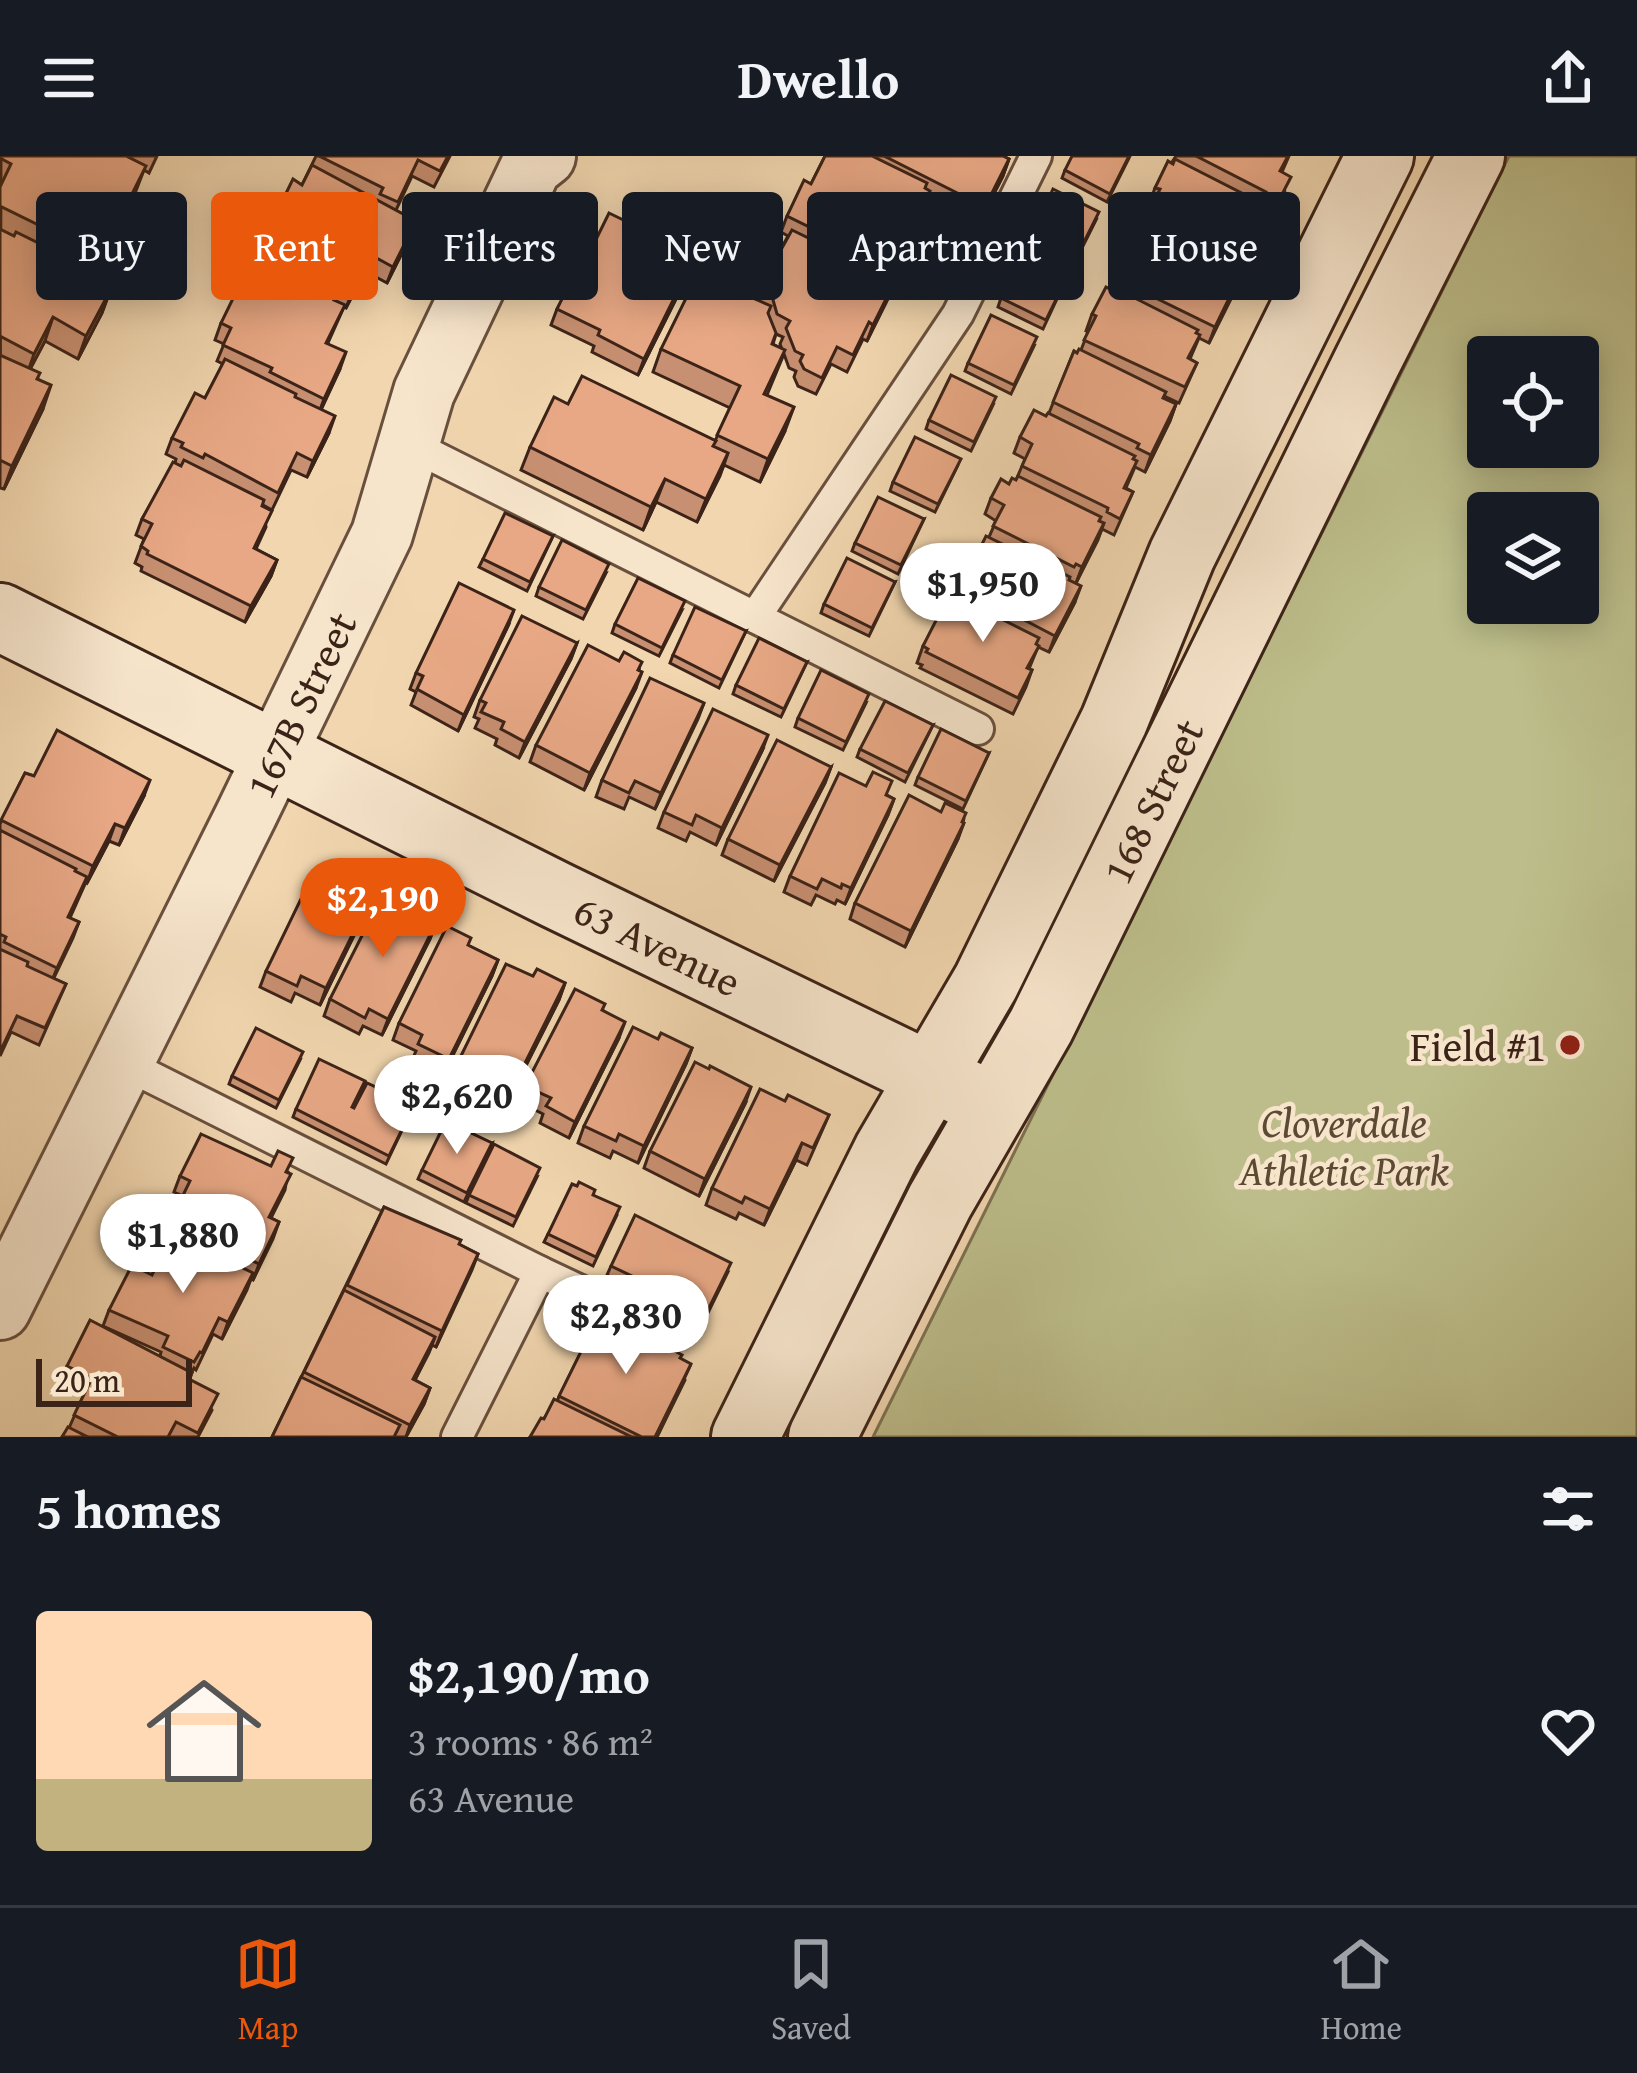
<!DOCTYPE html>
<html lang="en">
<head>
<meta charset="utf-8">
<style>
	body { margin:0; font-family:"Gentium Book Plus",serif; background:#242831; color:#f1f3f6; height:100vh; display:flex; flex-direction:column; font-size:45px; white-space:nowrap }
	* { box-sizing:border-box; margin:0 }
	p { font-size:39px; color:#9ea1a6 }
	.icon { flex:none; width:66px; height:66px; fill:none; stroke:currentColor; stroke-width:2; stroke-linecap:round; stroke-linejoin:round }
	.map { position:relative; height:1281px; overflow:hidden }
	.details { display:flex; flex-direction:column; background:#171b24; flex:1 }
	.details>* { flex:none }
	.hud { position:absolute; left:36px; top:36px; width:1566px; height:108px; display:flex; gap:24px }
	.controls { position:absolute; left:1467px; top:180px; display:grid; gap:24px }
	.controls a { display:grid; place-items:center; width:132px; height:132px; border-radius:12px; background:#171b24; box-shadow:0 6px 30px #0003; font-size:60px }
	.scale { position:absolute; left:36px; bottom:30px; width:156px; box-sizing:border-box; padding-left:12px; border:6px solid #3c2318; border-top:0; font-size:33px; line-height:42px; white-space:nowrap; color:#3c2318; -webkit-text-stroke:9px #f6e4cb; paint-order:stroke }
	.price { position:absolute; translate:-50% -102px; padding:0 27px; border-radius:42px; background:#fff; color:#222; font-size:39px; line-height:78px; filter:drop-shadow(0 3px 6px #0008) }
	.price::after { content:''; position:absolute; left:50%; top:72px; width:36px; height:27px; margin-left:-18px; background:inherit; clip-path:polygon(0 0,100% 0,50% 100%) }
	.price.active { background:#ea580c; color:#fff }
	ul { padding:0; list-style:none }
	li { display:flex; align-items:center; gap:36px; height:300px; padding:0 36px }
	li+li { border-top:3px solid #363941 }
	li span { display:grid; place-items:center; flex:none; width:336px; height:240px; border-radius:12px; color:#555 }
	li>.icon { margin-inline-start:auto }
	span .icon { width:144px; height:144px; fill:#fffc; stroke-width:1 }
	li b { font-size:51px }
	h2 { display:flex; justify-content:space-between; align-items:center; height:144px; padding:0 36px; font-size:51px }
	.chip { padding:0 42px; border-radius:12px; background:#171b24; box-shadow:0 6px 30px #0003; font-size:42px; line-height:108px }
	.chip.active { background:#ea580c; color:#fff }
	header { display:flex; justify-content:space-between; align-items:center; height:156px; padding:0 36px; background:#171b24; font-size:54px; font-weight:600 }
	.menu { display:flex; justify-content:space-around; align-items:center; height:168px; border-top:3px solid #363941; background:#171b24; font-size:33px; color:#9ea1a6 }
	.menu a { display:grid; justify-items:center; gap:6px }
	.menu .active { color:#ea580c }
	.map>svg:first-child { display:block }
	.green { fill:#bcbd8a; stroke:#7c7051; stroke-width:3; fill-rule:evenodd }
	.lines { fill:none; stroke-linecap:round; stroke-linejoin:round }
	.lane-casing { stroke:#69503e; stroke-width:36 }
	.street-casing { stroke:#69503e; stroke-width:66 }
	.secondary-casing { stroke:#3c2318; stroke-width:72 }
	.lane { stroke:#f6e4cb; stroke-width:30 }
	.street { stroke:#f6e4cb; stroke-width:60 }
	.secondary { stroke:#f6e4cb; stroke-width:66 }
	.wall { fill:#c89072; stroke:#3c2318; stroke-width:3; fill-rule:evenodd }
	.shaded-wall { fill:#a2765d; stroke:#3c2318; stroke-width:3 }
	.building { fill:#e8a885; stroke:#3c2318; stroke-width:3 }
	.poi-dot { fill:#8f2418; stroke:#f6e4cb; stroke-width:4.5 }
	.labels { text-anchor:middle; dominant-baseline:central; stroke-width:9; stroke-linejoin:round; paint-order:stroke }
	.street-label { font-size:42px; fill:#3c2318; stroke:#f6e4cb }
	.poi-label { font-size:42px; fill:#3c2318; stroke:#f6e4cb; text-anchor:end }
	.park-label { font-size:42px; font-style:italic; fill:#5c4a34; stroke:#f6e4cb }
</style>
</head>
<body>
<header><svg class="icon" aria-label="menu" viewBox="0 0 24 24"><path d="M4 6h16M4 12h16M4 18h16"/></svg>Dwello<svg class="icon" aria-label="share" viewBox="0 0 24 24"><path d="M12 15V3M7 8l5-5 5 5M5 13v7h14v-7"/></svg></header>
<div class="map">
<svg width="1637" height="1281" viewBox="0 0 1637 1281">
	<rect width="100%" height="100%" fill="#f1d6af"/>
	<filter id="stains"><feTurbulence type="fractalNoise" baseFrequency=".00167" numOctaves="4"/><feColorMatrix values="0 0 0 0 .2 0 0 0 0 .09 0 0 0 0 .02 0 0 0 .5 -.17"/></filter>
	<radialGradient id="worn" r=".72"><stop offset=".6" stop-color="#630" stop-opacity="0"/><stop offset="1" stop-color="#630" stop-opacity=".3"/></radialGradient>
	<path class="green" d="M1509 0H1637V1281H873ZM1488 201H1578V291H1488ZM1488 357H1578V447H1488Z"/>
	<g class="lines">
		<defs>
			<g id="lane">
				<polyline points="409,288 978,573"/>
				<polyline points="755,461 958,158 1036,0"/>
				<polyline points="123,907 540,1116 644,1165"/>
				<polyline points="457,1281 540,1116"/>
			</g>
			<g id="street">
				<path id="s1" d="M0 1153 247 657 382 378 424 236 531 11 545 0"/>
			</g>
			<g id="secondary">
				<path id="s2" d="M0 461 556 739 971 940"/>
				<polyline points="745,1281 887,995 986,826 1114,565 1182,399 1380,0"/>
				<path id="s3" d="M822 1281 940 1045 1041 870 1367 206 1471 0"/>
			</g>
		</defs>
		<use href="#lane" class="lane-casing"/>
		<use href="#street" class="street-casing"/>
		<use href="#secondary" class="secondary-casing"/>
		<use href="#lane" class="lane"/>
		<use href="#street" class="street"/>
		<use href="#secondary" class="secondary"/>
	</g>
	<g class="wall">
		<polygon points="1,0 157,0 149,17 144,14 134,40 140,43 133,75 135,104 118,137 110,134 102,157 78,203 45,185 30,213 38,223 43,253 4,333 0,332"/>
		<polygon points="316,0 450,0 434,31 412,20 396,54 410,81 387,127 365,115 346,152 344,151 328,187 340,213 321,254 329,277 307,321 291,314 272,354 263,349 266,371 256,393 277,404 271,420 245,466 141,415 142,411 135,407 144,383 136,379 142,363 175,307 176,303 166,298 172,282 205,242 223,208 217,205 224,188 215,184 221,167 253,129 274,88 265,84 271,68 302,29"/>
		<path d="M825 0H1003L1009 3 1003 20 979 67 928 41 912 74 914 95 895 133 893 131 867 185 863 183 847 216 831 208 816 238 798 230 794 221 796 215 789 212 784 198 767 239 785 275 760 326 724 309 697 366 656 346 643 374 521 314 530 291 568 248 715 285 730 252 653 216 661 193 757 143 763 126 788 80 781 76 787 60 811 28ZM776 178 783 181 780 188 782 193 773 188Z"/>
		<polygon points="1130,0 1107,46 1062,22 1065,14"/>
		<polygon points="1176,0 1289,0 1282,16 1285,37 1271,64 1261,59 1252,79 1260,83 1254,100 1239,128 1237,127 1209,187 1199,182 1190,203 1197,207 1179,247 1164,240 1163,242 1176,248 1170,265 1145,316 1135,311 1126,332 1133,336 1114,379 1102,373 1076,427 1075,446 1049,496 1038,491 1029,513 1032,514 1026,531 1013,558 920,512 922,509 917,507 923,490 957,441 989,381 996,365 985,358 991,342 1016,324 1025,303 1014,297 1020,281 1049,257 1074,195 1077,197 1081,194 1088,176 1086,175 1092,158 1112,131 1120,112 1117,111 1123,95 1144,67 1152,49 1149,48 1155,32"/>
		<polygon points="1096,64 1073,110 1029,87 1032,79"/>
		<polygon points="653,92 690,110 684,127 638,219 592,196 594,190 551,169 557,153 585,106"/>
		<polygon points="1068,119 1043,173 998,151 1001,142"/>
		<polygon points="1034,190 1011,238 965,215 968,207"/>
		<polygon points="993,249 971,295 926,273 929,264"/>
		<polygon points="957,311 935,356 890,335 893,326"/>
		<polygon points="924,363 898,418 852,395 855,387"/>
		<polygon points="553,380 527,435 479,411 483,403"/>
		<polygon points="606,417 583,463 536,440 539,431"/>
		<polygon points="895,426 869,480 821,457 824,448"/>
		<polygon points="682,454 659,500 612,477 615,468"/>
		<polygon points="508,470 458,575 411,549 416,536 410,533 416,517"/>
		<polygon points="746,475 719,532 670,507 673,499"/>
		<polygon points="577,487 571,503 519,602 495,589 497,583 475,572 479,563 474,561 480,544"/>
		<polygon points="807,506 781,561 733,538 736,529"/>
		<polygon points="639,514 636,532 584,634 530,606 536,589"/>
		<polygon points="704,547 655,653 629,641 624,653 596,641 602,624"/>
		<polygon points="866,547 843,594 795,571 798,562"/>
		<polygon points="933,569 905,626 857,601 860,593"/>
		<polygon points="762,595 716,689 690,676 686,685 658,672 664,656"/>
		<polygon points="989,597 963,653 915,629 918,621"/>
		<polygon points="831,611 825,627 774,725 722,699 728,683"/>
		<polygon points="25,617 34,620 144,640 119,689 109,685 87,727 86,726 70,762 79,766 53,822 66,828 39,889 11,876 0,900 0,668"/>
		<polygon points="887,639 894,643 888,659 845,748 837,744 835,748 816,739 811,749 784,736 790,720"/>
		<polygon points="963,666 958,683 905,791 850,763 855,747"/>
		<polygon points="365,743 363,761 320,849 295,837 291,846 260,831 266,815"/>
		<polygon points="436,767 430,783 382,879 363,870 359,878 324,860 330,843"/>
		<polygon points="469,790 498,804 492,820 443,919 412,904 416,895 393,884 399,867"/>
		<polygon points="533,820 565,827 559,844 509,943 485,931 481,938 452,923 458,906"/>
		<polygon points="603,854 619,882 569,982 540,967 543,958 519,946 525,930"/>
		<polygon points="658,883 692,892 686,908 638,1007 613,995 610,1002 578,987 584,970"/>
		<polygon points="300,904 276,952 229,928 232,920"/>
		<polygon points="785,945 829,959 807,1009 796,1004 764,1069 739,1057 736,1063 706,1049 712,1032"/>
		<polygon points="745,948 699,1040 644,1012 650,995"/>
		<polygon points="414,949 386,1008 293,961 296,953"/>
		<polygon points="492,987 464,1046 418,1023 422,1014"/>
		<polygon points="271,1010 288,1016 285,1034 271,1062 279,1066 253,1124 251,1123 222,1183 213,1178 196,1214 194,1212 192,1216 190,1223 212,1254 198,1281 62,1281 69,1272 84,1238 61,1226 67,1210 160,1200 161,1196 103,1170 109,1154 152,1119 169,1085 164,1083 183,1040 174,1036 180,1020"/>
		<polygon points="537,1021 513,1070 466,1047 469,1039"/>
		<polygon points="593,1039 617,1059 593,1110 544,1086 548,1078"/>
		<polygon points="384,1051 478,1098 436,1191 432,1189 415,1224 430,1232 424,1248 406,1281 272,1281"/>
		<polygon points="611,1110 728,1116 704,1165 607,1119"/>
		<polygon points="601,1155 680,1202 685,1224 657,1281 530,1281 557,1245"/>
	</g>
	<g class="shaded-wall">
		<polygon points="1009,3 1003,20 979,67 985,51"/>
		<polygon points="416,65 410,81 387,127 393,111"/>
		<polygon points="920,78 914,95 895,133 901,116"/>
		<polygon points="143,81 135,104 118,137 126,114"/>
		<polygon points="371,99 365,115 346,152 352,136"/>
		<polygon points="690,110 684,127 638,219 644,203"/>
		<polygon points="1239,122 1233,139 1209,187 1215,171"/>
		<polygon points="895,125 889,141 867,185 873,169"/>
		<polygon points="111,133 102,157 78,203 86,180"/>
		<polygon points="53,161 45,185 26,221 34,198"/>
		<polygon points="346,196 340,213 318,259 324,243"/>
		<polygon points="51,229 43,253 4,333 12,310"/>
		<polygon points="1176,248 1170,265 1145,316 1151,299"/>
		<polygon points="794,251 785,275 760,326 768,303"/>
		<polygon points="335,260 329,277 307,321 313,305"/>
		<polygon points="728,297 720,320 697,366 706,343"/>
		<polygon points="665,323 656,346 643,374 651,351"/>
		<polygon points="1104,367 1098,384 1076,427 1082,411"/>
		<polygon points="277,404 271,420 245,466 251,450"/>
		<polygon points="1081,430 1075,446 1049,496 1055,480"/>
		<polygon points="514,454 508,470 458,575 464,559"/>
		<polygon points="577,487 571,503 519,602 525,586"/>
		<polygon points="642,516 636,532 584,634 590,617"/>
		<polygon points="704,547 698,563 655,653 661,637"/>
		<polygon points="768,579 762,595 716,689 722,672"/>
		<polygon points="831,611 825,627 774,725 780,709"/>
		<polygon points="150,624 144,640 119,689 125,672"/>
		<polygon points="894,643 888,659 845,748 851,732"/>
		<polygon points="964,667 958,683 905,791 911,775"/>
		<polygon points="115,668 109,685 87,727 93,710"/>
		<polygon points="369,745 363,761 320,849 326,832"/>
		<polygon points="79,766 73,782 51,828 57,812"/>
		<polygon points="436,767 430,783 382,879 388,863"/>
		<polygon points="498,804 492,820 443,919 449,903"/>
		<polygon points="565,827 559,844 509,943 515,927"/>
		<polygon points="625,866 619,882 569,982 575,966"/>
		<polygon points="692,892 686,908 638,1007 644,990"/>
		<polygon points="751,931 745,948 699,1040 705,1023"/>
		<polygon points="802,987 796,1004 764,1069 770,1053"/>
		<polygon points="279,1066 273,1083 253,1124 259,1108"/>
		<polygon points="478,1098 472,1114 436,1191 442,1175"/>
		<polygon points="253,1117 247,1134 222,1183 228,1166"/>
		<polygon points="435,1181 429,1197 407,1239 413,1223"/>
		<polygon points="691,1208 657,1281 655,1281"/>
		<polygon points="430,1232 424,1248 406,1281 410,1269"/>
	</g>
	<g class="building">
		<polygon points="1,0 126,0 146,10 132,38 140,43 137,49 142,52 131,74 143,81 126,114 100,101 103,97 69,79 67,83 0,50 0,31 11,8 0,2"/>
		<polygon points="319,0 448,0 440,15 418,4 398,46 380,38 383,32"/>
		<polygon points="825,0 872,0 927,27 925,32 930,35 911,73 920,78 901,116 787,60 804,24 811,28"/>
		<polygon points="884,0 1003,0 1009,3 985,51"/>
		<polygon points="1072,0 1129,0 1110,38 1065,14"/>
		<polygon points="1196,0 1288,0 1280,15 1291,21 1277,48 1264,41 1266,36"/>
		<polygon points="1175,3 1265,49 1250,78 1260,83 1245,112 1231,105 1234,99 1149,56 1160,33 1155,32 1168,5 1173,8"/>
		<polygon points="312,9 416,65 393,111 371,99 352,136 270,94 281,73 271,68 293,23 302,29"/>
		<polygon points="1053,33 1099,56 1076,102 1032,79"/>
		<polygon points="609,57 646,75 649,69 660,74 651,91 690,110 644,203 598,179 600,174 557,153 581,104 585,106"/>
		<polygon points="1142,66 1230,109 1226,116 1239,122 1215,171 1115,122 1127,97 1123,95 1136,68 1140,70"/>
		<polygon points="0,73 14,80 16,76 89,112 85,120 111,133 86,180 53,161 34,198 0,180"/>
		<polygon points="792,74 827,91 828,87 884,114 882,119 895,125 873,169 869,166 853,199 837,191 822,222 804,213 800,205 803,199 795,195 786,172 790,165 777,158 773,144 778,134 763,126"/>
		<polygon points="1022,98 1068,119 1046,164 1001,142"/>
		<polygon points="265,104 337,139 334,144 345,149 326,187 346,196 324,243 270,216 272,212 223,189 231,172 221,167 242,124 253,129"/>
		<polygon points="706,108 759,134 755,143 771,150 768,157 776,177 772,188 785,194 764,238 794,251 768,303 717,279 740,230 661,193 691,132 694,133"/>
		<polygon points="1111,130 1198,174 1196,177 1200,179 1188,202 1197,207 1185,231 1084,184 1096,160 1092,158 1106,131 1110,133"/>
		<polygon points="991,159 1037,181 1014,229 968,207"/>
		<polygon points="1079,193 1166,236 1163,242 1176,248 1151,299 1137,292 1139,288 1053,246 1074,195 1077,197"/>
		<polygon points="0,199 40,217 37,223 51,229 12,310 0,304"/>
		<polygon points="225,203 296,238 295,241 335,260 313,305 297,297 278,337 205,298 203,302 181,291 183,287 172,282 195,237 205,242"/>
		<polygon points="951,219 996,241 974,286 929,264"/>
		<polygon points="582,220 716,285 713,290 728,297 706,343 665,323 651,351 530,291 554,241 568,248"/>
		<polygon points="1034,254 1046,260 1048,257 1135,300 1133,303 1137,305 1124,332 1133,336 1120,363 1107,356 1108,352 1022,310 1032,288 1020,281"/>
		<polygon points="915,281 961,303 938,348 893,326"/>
		<polygon points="184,304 264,344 262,350 272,355 254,392 277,404 251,450 147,398 148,395 141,390 152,368 142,363 173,306 181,310"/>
		<polygon points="1018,320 1101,361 1099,365 1104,367 1082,411 1076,408 1074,411 993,370 1004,349 991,342 1001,323 1009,328 1012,322 1016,324"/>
		<polygon points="878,341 924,363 901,409 855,387"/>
		<polygon points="505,357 553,380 530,426 483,403"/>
		<polygon points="986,380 1070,421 1069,424 1081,430 1055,480 961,431"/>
		<polygon points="562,384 609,408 586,454 539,431"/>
		<polygon points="847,402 895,426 872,472 824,448"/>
		<polygon points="638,422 685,445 662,492 615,468"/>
		<polygon points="459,427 514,454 464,559 417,533 423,520 416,517"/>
		<polygon points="950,437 1039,482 1036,488 1039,490 1027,512 1032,514 1018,542 926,496 928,493 923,490"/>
		<polygon points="695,451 746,475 722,524 673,499"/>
		<polygon points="522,460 577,487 525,586 501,573 504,566 481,556 486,547 480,544"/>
		<polygon points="759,482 807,506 784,553 736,529"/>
		<polygon points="588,489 619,505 624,496 642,506 638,514 642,516 590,617 536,589"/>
		<polygon points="821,514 869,538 846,586 798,562"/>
		<polygon points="650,522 704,547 661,637 635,625 629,637 602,624"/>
		<polygon points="885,545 933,569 908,617 860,593"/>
		<polygon points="713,553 768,579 722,672 696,659 692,669 664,656"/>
		<polygon points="941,573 989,597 966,645 918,621"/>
		<polygon points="57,574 150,624 125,672 115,668 93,710 1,664 25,617 34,620"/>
		<polygon points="777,584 831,611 780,709 728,683"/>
		<polygon points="873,616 892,625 886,639 894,643 851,732 842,728 841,732 822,723 817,733 790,720 839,617 866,630"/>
		<polygon points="909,639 941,656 945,647 966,657 962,666 964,667 911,775 855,747"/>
		<polygon points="0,674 76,713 75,715 87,721 68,761 79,766 57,812 4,786 6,781 0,778"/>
		<polygon points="315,714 341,727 345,720 369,732 364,742 369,745 326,832 301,820 297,830 266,815"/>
		<polygon points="381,742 436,767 388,863 369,853 365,862 330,843"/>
		<polygon points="447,770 471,782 468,789 498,804 449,903 418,888 422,879 399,867"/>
		<polygon points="0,793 28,806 27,810 66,828 45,872 17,860 0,896"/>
		<polygon points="506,808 533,820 537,813 565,827 515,927 491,915 487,922 458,906"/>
		<polygon points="575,833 605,848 602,854 625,866 575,966 546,950 551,942 525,930"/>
		<polygon points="633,871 658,883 661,877 692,892 644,990 619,978 616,985 584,970"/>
		<polygon points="256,872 303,896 279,944 232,920"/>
		<polygon points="319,903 365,925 352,951 354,952 367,927 414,949 389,1000 296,953"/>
		<polygon points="695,906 709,913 710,910 751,931 705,1023 650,995"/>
		<polygon points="760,933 785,945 788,939 829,959 813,992 802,987 770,1053 745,1041 742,1047 712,1032"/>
		<polygon points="446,965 492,987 467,1037 422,1014"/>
		<polygon points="201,978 271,1010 278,995 293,1002 286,1016 291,1018 269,1061 279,1066 259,1108 187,1072 186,1074 170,1066 190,1025 180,1020"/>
		<polygon points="494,988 540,1012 516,1061 469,1039"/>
		<polygon points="579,1026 595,1034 593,1039 620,1051 596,1101 548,1078 572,1028 577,1030"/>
		<polygon points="384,1051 461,1084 459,1088 478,1098 442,1175 347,1129"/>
		<polygon points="635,1059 731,1107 707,1156 611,1110"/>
		<polygon points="172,1077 253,1117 228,1166 219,1162 202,1197 200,1196 194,1206 163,1191 168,1180 109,1154 132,1109 152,1119"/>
		<polygon points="344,1134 435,1181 413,1223 430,1232 410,1269 304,1216"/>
		<polygon points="601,1155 682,1199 680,1202 691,1208 655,1281 642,1281 559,1240"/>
		<polygon points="90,1164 192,1217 189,1223 218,1238 198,1277 176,1266 168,1281 118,1281 74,1259 92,1222 67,1210"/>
		<polygon points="301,1221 400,1269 394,1281 272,1281"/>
		<polygon points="554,1243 632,1281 530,1281 541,1262 544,1263"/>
		<polygon points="68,1271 88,1281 62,1281"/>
	</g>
	<circle class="poi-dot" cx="1570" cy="889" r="12"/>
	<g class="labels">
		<g class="street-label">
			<text stroke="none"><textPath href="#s1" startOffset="675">167B Street</textPath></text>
			<text stroke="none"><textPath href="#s3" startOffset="717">168 Street</textPath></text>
			<text stroke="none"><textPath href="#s2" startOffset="735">63 Avenue</textPath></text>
		</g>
		<g class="poi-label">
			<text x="1546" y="889">Field #1</text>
		</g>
		<g class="park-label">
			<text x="1344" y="965">Cloverdale<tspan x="1344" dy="48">Athletic Park</tspan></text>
		</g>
	</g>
	<rect width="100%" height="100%" filter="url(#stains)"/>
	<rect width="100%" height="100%" fill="url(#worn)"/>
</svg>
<div class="controls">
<a><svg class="icon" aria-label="locate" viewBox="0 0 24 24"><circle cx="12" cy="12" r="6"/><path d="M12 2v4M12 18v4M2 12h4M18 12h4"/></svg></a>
<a><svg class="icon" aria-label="layers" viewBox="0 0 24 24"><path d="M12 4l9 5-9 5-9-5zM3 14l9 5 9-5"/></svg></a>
</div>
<div class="scale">20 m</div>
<b class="price" style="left:983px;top:489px">$1,950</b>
<b class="price active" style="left:383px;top:804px">$2,190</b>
<b class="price" style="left:457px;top:1001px">$2,620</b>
<b class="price" style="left:183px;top:1140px">$1,880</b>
<b class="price" style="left:626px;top:1221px">$2,830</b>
<div class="hud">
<a class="chip">Buy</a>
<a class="chip active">Rent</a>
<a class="chip">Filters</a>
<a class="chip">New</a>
<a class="chip">Apartment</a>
<a class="chip">House</a>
</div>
</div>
<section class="details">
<h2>5 homes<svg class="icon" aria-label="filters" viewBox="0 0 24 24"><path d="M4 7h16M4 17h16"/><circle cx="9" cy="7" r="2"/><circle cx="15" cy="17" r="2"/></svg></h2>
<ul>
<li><span style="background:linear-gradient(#ffd9b3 70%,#c2b280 0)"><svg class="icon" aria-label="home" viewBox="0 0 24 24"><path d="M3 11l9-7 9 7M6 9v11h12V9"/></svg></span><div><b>$2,190/mo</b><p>3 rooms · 86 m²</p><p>63 Avenue</p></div><svg class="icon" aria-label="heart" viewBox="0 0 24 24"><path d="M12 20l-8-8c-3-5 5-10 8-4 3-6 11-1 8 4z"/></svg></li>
</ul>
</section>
<nav class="menu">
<a class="active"><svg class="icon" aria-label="map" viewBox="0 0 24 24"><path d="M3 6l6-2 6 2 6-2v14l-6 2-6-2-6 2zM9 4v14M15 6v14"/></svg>Map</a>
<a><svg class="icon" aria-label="saved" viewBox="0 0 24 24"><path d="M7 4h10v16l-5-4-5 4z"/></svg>Saved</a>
<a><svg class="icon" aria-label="home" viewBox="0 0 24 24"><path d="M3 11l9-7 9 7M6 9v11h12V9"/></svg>Home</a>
</nav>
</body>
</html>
